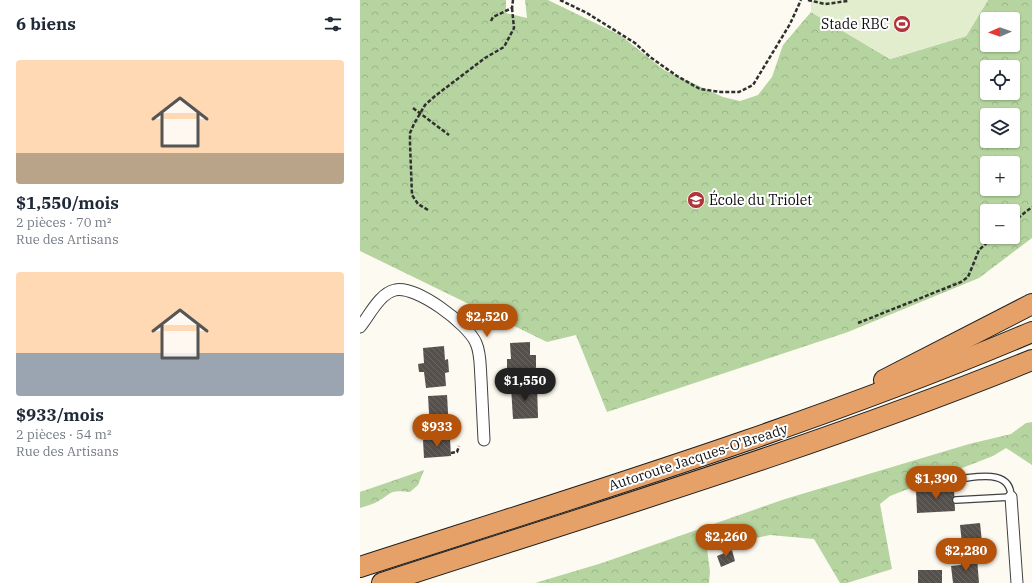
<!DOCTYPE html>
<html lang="fr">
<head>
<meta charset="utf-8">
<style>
	body { margin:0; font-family:"IBM Plex Serif",serif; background:#f2f2f3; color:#1f2937; height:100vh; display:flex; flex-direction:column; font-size:15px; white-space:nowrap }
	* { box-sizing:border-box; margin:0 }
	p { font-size:13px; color:#747a83 }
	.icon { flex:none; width:22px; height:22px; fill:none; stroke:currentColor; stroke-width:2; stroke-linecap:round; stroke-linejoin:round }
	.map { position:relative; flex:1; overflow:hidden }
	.side { display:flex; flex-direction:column; background:#fff; width:360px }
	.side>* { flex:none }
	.needle { width:26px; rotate:268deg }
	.tools { position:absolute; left:620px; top:12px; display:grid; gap:8px }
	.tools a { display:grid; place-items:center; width:40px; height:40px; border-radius:4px; background:#fff; box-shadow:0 1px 3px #0004; font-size:20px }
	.price { position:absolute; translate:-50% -34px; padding:0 9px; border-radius:14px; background:#b45309; color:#fff; font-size:13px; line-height:26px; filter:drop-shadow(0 1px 2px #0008) }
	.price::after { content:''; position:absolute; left:50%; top:24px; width:12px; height:9px; margin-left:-6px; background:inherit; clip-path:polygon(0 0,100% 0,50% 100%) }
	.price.selected { background:#222; color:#fff }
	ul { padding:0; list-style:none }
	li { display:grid; align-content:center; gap:8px; height:212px; padding:0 16px }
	li span { display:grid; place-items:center; height:124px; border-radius:4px; color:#555 }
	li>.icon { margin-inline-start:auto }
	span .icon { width:72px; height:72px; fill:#fffc; stroke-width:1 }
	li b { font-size:17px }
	h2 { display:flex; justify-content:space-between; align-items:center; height:48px; padding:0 16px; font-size:17px }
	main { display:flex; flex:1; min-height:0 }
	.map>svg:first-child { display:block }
	.forest { fill:url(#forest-crowns); fill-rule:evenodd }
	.pitch { fill:#e2edce }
	.building { fill:url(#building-back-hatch) }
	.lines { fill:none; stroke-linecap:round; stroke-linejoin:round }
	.service-casing { stroke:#414141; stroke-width:8 }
	.minor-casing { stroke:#414141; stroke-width:13 }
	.motorway-casing { stroke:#1f1f1f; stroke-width:22 }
	.path { stroke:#303030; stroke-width:2.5; stroke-dasharray:4 2; stroke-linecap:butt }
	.service { stroke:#fff; stroke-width:5.5 }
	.minor { stroke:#fff; stroke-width:11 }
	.motorway { stroke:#e5a167; stroke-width:20 }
	.labels { text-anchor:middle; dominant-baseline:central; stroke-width:4; stroke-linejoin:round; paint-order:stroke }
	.poi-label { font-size:14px; fill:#0e0e0e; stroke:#fff; text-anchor:end }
	.street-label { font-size:14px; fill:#0e0e0e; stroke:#fff }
</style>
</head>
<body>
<main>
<section class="side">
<h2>6 biens<svg class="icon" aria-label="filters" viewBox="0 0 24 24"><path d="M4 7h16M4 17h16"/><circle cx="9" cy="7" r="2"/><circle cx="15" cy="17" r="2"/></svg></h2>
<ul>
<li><span style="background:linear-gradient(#ffd9b3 75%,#b9a48a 0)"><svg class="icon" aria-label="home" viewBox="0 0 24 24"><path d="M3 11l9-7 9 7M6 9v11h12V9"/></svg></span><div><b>$1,550/mois</b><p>2 pièces · 70 m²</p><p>Rue des Artisans</p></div></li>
<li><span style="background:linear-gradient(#ffd9b3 65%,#9aa5b1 0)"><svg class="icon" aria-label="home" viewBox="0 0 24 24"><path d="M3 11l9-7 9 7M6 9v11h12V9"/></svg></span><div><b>$933/mois</b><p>2 pièces · 54 m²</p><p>Rue des Artisans</p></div></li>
</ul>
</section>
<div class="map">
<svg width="672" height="583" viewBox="0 0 672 583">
	<defs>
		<pattern id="forest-crowns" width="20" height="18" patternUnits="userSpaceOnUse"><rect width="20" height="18" fill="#b6d49f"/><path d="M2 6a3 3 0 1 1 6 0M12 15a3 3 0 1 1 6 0" fill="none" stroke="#9bb588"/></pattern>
		<pattern id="building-back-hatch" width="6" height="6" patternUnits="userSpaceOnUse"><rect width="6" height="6" fill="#56504c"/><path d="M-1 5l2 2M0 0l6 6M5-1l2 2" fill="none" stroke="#696561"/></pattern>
	</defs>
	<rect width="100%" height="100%" fill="#fdfbf1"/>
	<g class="forest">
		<path d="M0 0H146V13L167 18 165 0H188L260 35 304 70 363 97 380 101 398 95 412 77 423 45 451 12 530 59 606 36 628 0H672V238L619 278 488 332 247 412 216 335 187 342 0 251ZM627 19H653V45H627ZM627 67H653V93H627ZM627 115H653V141H627ZM627 163H653V189H627ZM627 211H653V237H627Z"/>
		<polygon points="672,422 672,465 646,448 633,456 530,496 520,504 532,569 487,583 480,583 454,539 410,535 347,549 350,571 349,583 175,583 242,563 425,499 609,444 651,434 666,423"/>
		<path d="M64 470 58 485 50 492C28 489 32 494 15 503 11 505 5 506 0 508V492Z"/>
	</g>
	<polygon class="pitch" points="451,0 628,0 606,36 530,59 451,12"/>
	<g class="building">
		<polygon points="170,342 170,355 176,355 176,371 171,371 172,379 152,380 151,372 147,372 147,359 151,359 150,343"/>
		<polygon points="84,346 85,360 88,359 89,372 85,373 86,386 66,388 64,372 59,372 58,364 64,363 63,348"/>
		<polygon points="177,385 178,418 153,419 151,387"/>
		<polygon points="87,395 89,429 70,430 68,396"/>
		<polygon points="90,439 91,456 64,458 63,440"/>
		<polygon points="594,488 595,511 557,513 556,490"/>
		<polygon points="620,523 622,542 602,544 600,525"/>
		<polygon points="372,550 375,561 361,567 357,556"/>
		<polygon points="617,558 619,583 593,583 591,566 601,565 600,560"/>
		<rect x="558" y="570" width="24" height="13"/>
	</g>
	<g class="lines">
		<defs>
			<path id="service" d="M596 500 651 497C651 471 622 476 605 478"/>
			<g id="minor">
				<path d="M0 327C9 316 20 293 35 290 56 285 108 324 116 343 121 354 120 367 121 379 122 400 123 420 124 440"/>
				<polyline points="651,497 657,583"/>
			</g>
			<g id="motorway">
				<polyline points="524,380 672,304"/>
				<path d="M0 567C226 494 453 425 672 332"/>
				<path d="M22 583C240 512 460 446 672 360"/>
			</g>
		</defs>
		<use href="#service" class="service-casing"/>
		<use href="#minor" class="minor-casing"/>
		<use href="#motorway" class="motorway-casing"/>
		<g class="path">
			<polyline points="200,0 227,13 275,43 290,57 317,76 340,89 361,92 379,92 393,85 430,24 441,0"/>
			<polyline points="448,0 465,4 488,1"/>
			<polyline points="131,21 133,17 152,8 153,0"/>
			<polyline points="53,108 89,135"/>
			<polyline points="68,210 58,204 52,195 50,144 50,133 54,124 65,105 75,96 125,58 144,47 154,28 152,8"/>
			<polyline points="653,222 672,207"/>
			<polyline points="498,323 601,282 608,277 619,250 633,237"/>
			<polyline points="91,453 97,452 99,446"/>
		</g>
		<use href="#service" class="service"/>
		<use href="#minor" class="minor"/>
		<use href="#motorway" class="motorway"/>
	</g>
	<defs>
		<symbol id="stadium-disc" viewBox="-11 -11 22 22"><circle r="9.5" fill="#b0343a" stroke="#fff"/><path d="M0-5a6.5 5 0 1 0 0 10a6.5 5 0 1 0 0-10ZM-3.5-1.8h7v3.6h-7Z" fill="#fff"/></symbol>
		<symbol id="school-disc" viewBox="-11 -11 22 22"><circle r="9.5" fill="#b0343a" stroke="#fff"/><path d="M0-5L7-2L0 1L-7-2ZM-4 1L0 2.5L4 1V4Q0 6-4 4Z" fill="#fff"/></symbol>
	</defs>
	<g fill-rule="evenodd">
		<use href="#stadium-disc" x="532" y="14" width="20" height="20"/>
		<use href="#school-disc" x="326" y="190" width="20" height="20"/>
	</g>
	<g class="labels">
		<g class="poi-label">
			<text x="529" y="24">Stade RBC</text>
			<text x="349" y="200" text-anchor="start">École du Triolet</text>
		</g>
		<g class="street-label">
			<text transform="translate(338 457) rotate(-18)">Autoroute Jacques-O'Bready</text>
		</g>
	</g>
</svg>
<div class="tools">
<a><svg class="needle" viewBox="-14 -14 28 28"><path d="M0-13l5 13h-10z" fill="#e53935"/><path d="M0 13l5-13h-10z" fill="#747a83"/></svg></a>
<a><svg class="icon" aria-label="locate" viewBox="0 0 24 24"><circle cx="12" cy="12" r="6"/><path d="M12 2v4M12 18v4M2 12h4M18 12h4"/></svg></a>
<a><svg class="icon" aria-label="layers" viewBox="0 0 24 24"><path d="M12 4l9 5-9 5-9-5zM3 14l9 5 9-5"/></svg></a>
<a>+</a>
<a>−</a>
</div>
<b class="price" style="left:127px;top:338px">$2,520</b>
<b class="price selected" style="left:165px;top:402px">$1,550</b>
<b class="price" style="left:77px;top:448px">$933</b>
<b class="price" style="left:576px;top:500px">$1,390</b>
<b class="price" style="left:366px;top:558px">$2,260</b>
<b class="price" style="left:606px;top:572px">$2,280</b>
</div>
</main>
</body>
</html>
